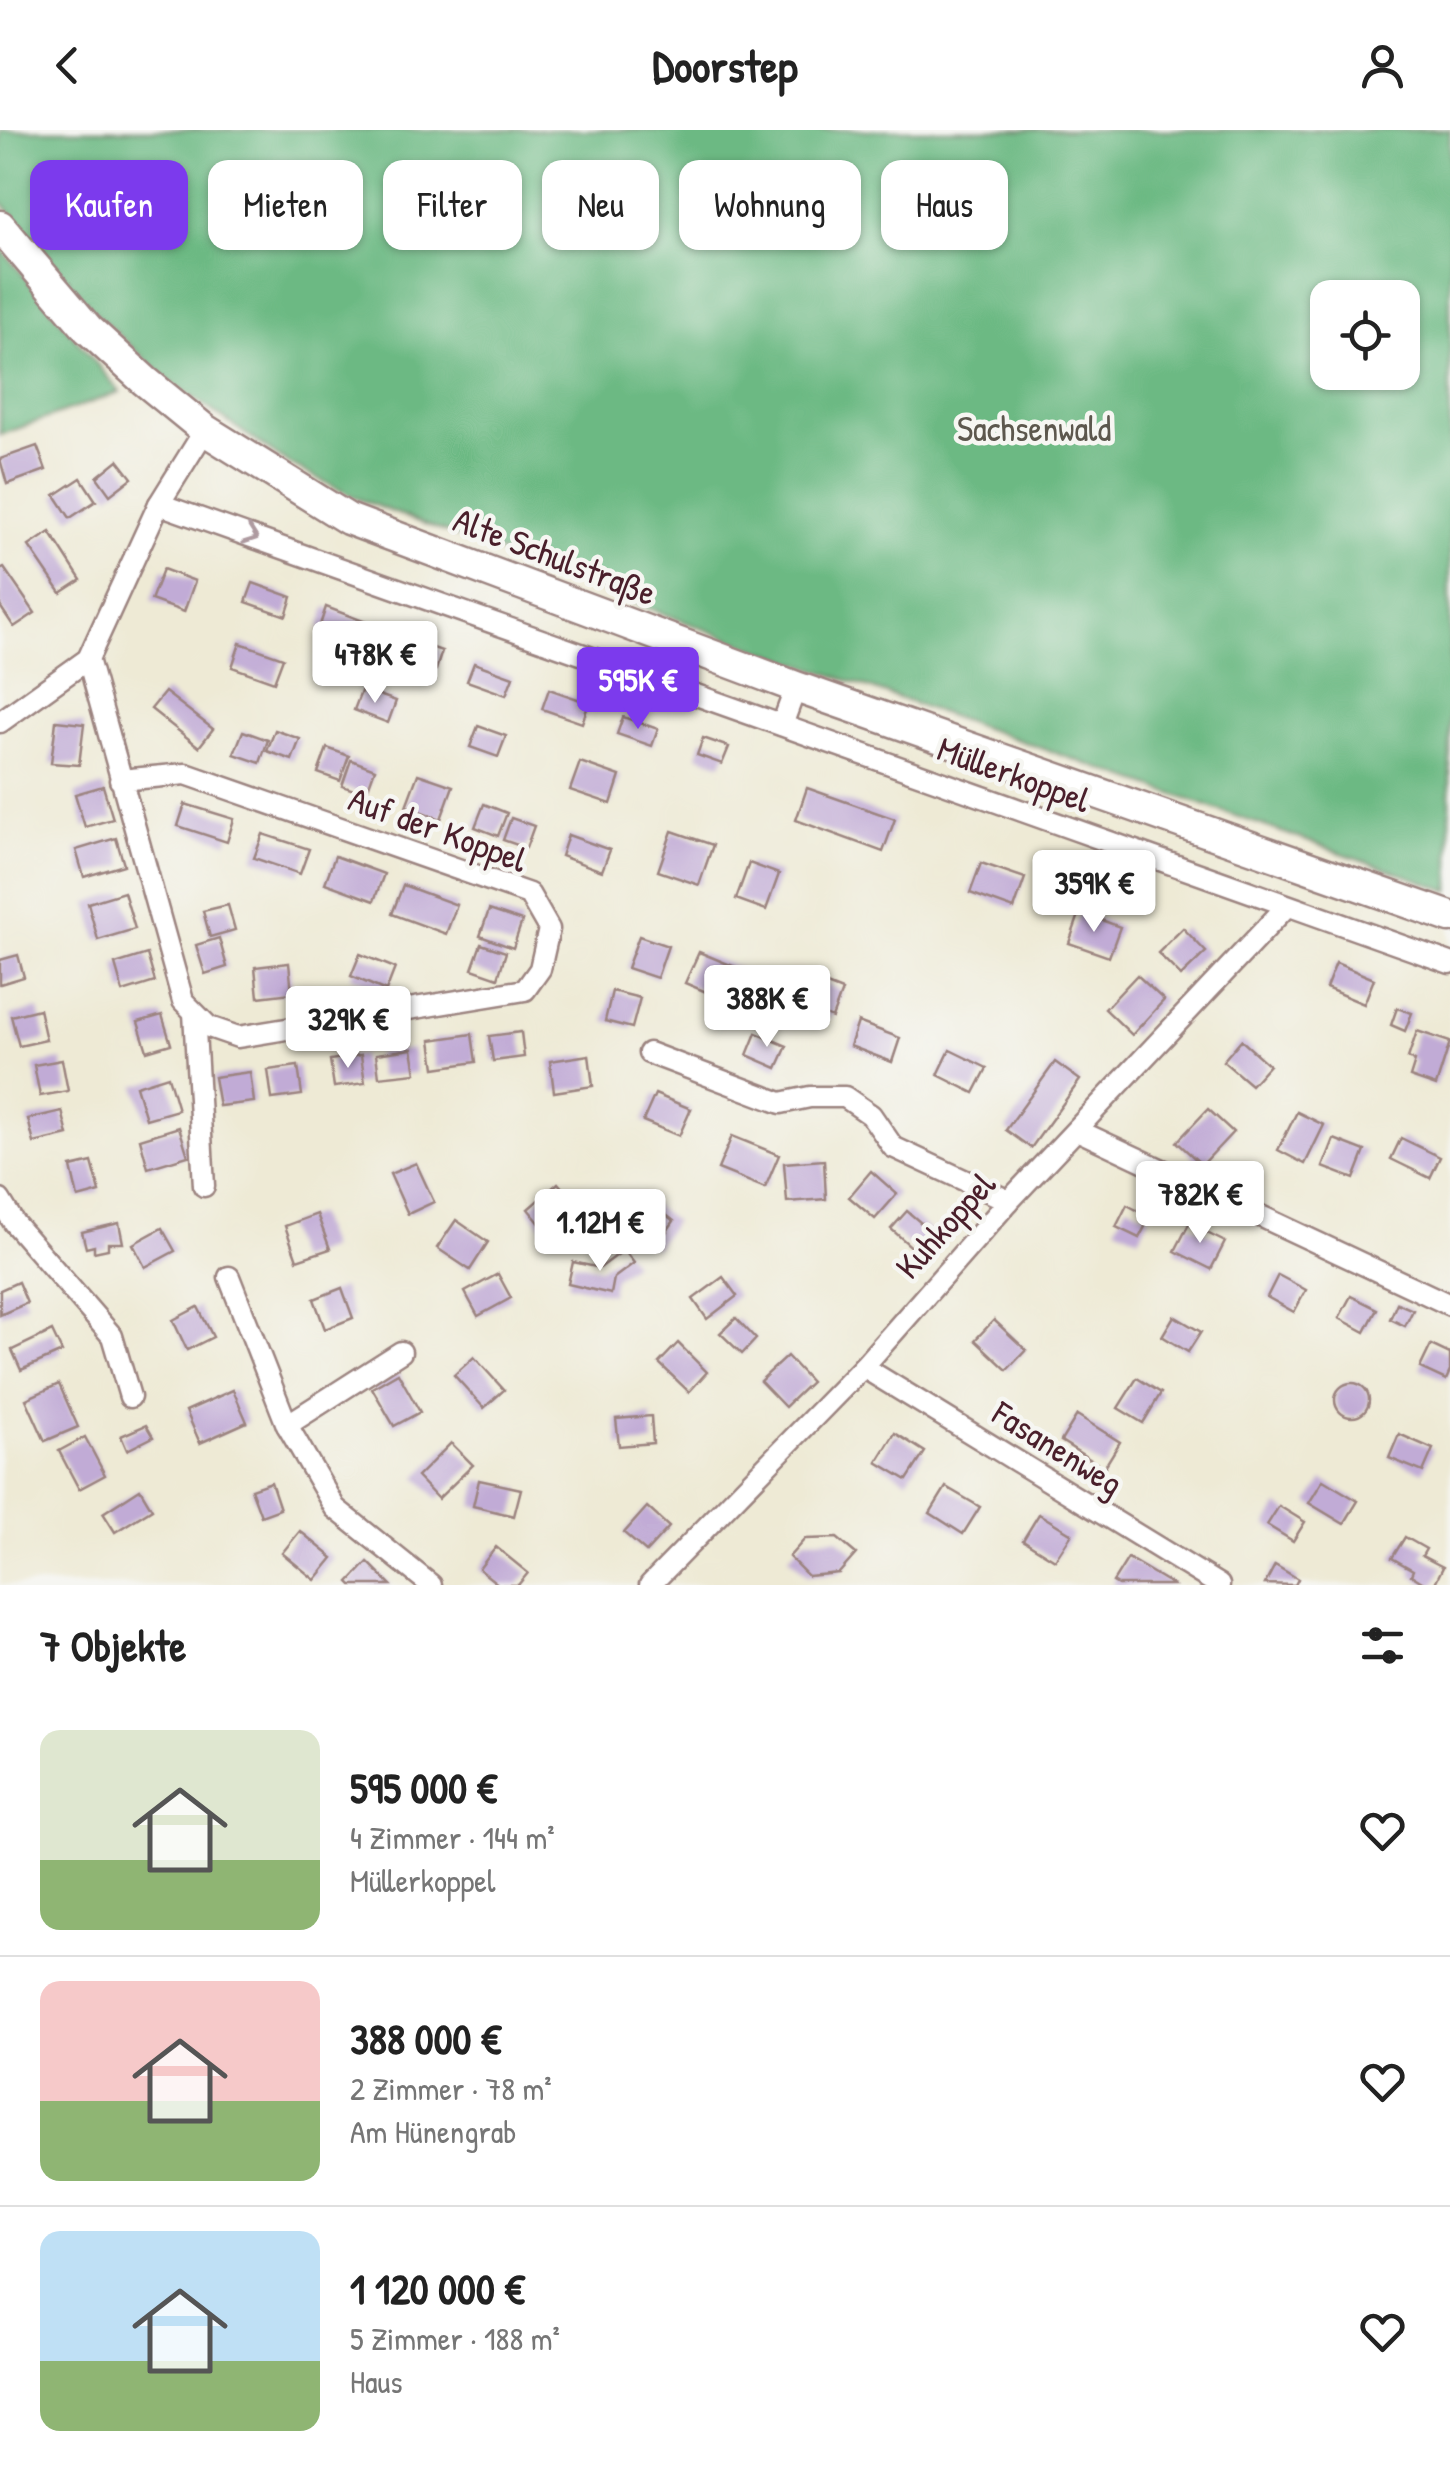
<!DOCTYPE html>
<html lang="de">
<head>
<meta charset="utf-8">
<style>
	body { margin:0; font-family:"Patrick Hand",sans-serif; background:#f2f2f2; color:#222; height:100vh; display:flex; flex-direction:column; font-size:38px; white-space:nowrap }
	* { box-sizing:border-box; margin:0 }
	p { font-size:32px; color:#767676 }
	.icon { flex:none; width:55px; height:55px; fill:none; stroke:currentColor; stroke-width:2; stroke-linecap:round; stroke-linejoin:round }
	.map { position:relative; height:1455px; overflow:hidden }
	.details { display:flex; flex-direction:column; background:#fff; flex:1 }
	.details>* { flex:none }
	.guide { position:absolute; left:30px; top:30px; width:1390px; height:90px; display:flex; gap:20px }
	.tools { position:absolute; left:1310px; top:150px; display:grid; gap:20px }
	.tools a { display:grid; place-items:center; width:110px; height:110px; border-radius:20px; background:#fff; box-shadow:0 2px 8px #0004; font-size:50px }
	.price { position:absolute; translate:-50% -85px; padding:0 22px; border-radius:10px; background:#fff; color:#222; font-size:32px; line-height:65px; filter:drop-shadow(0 2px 5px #0008) }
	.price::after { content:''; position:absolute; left:50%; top:60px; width:30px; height:22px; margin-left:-15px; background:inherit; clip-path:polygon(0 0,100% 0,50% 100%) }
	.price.selected { background:#7c3aed; color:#fff }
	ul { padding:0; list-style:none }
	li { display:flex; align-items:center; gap:30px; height:250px; padding:0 40px }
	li+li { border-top:2px solid #e0e0e0 }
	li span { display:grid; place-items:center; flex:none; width:280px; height:200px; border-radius:20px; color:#555 }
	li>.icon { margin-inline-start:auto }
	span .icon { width:120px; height:120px; fill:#fffc; stroke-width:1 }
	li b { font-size:42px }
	h2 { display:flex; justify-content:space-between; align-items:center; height:120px; padding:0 40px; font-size:42px }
	.tag { padding:0 35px; border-radius:20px; background:#fff; box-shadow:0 2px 8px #0004; font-size:35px; line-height:90px }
	.tag.selected { background:#7c3aed; color:#fff }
	header { display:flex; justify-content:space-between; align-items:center; height:130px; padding:0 40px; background:#fff; font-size:45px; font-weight:700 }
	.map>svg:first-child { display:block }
	.forest { fill:#6cb983; stroke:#5b6c57; stroke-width:2.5; fill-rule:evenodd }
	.building { fill:#c1abd6 }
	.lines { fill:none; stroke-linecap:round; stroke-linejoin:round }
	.minor-casing { stroke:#9c8480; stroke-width:25 }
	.secondary-casing { stroke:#9c8480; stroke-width:35 }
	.minor { stroke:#fff; stroke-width:20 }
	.secondary { stroke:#fff; stroke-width:30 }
	.oneway { stroke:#ae9aa0 }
	.labels { text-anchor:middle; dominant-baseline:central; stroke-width:9; stroke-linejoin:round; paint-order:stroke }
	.park-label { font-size:35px; fill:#5c574d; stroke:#f6f6f2 }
	.street-label { font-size:35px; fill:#4a1f2b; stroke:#f6f6f2 }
</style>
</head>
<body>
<header><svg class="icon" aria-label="back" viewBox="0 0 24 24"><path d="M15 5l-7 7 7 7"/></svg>Doorstep<svg class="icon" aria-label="person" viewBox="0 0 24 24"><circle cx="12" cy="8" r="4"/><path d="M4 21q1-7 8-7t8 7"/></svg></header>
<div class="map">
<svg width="1450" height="1455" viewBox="0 0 1450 1455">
	<rect width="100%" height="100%" fill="#f6f6f2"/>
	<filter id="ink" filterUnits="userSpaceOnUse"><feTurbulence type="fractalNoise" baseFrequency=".01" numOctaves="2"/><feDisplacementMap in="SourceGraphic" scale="20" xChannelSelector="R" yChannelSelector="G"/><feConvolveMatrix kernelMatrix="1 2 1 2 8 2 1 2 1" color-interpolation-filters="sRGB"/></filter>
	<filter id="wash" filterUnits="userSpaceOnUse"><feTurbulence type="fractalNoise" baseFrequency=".0048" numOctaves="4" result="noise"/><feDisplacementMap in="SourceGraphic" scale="40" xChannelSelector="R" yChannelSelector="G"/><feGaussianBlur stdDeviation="2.25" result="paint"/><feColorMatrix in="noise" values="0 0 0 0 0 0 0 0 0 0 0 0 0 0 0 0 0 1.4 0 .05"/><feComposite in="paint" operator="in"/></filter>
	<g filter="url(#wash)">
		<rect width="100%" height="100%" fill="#eeead5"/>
		<g class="forest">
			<path d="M0 0H1450V761L749 516 358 369 289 334 169 251 99 187 0 70ZM1328 168H1402V242H1328Z"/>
			<polygon points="0,117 120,262 0,305"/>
		</g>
		<g id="blocks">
			<g class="building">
				<polygon points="37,316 46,340 7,354 0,329"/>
				<polygon points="118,330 132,348 110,365 97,347"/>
				<polygon points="81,348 96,371 70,388 55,365"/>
				<polygon points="50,402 81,450 61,463 29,416"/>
				<polygon points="4,438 35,483 14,497 0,476 0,440"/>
				<polygon points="163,439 195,451 184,482 151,470"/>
				<polygon points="253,453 292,467 286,486 246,472"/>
				<polygon points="326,477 366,492 359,512 319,498"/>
				<polygon points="401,507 442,521 436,540 394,525"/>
				<polygon points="240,513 283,528 274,552 232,537"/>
				<polygon points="474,533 513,547 506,565 467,551"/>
				<polygon points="362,559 396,571 388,593 354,580"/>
				<polygon points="549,559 589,573 582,593 542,579"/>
				<polygon points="165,562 213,599 199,617 151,579"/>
				<polygon points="623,587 658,599 652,616 617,604"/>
				<polygon points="56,591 84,594 79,635 51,633"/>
				<polygon points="478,596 506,606 498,627 470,617"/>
				<polygon points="275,600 300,609 292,630 267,621"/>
				<polygon points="243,601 268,610 260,633 234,624"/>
				<polygon points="703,608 729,617 722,634 697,625"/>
				<polygon points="327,618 349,626 340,651 318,643"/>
				<polygon points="351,630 375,639 366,664 342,656"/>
				<polygon points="580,632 620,646 611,674 570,660"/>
				<polygon points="418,644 453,656 441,689 406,676"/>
				<polygon points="103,656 113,689 85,697 75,664"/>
				<polygon points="807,658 895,689 883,722 796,690"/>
				<polygon points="185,674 234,689 227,712 178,696"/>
				<polygon points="484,674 507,683 498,706 475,697"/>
				<polygon points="511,688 534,696 526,718 503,710"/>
				<polygon points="672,701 713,715 699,755 658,741"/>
				<polygon points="263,704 309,719 300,744 254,728"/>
				<polygon points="568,705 610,720 602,741 561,726"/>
				<polygon points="116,708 124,735 84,747 76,720"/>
				<polygon points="335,726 384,744 374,771 325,753"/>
				<polygon points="749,733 779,744 766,780 736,769"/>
				<polygon points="981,733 1025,748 1014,779 970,763"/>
				<polygon points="403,755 457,775 446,804 392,784"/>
				<polygon points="124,762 135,799 98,810 88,773"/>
				<polygon points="228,775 235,800 210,807 203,781"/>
				<polygon points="489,780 522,791 513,818 480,806"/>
				<polygon points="1080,782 1120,797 1109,827 1069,813"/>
				<polygon points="1183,798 1206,822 1181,846 1158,823"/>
				<polygon points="639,806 668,816 657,848 627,838"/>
				<polygon points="219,808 227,837 205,844 196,815"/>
				<polygon points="481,814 506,822 498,848 472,839"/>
				<polygon points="699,822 757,846 744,878 685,853"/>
				<polygon points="147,824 155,852 123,862 115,834"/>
				<polygon points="360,824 395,838 386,861 351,846"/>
				<polygon points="18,825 24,847 0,854 0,830"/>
				<polygon points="289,833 292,863 258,867 255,837"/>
				<polygon points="1336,833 1374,849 1364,874 1326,858"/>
				<polygon points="1137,845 1164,870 1132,905 1105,879"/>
				<polygon points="804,846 842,861 832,888 793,873"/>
				<polygon points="612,861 640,868 632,898 605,891"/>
				<polygon points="1397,878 1412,883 1405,901 1391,895"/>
				<polygon points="39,879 46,910 19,916 11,886"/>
				<polygon points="162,885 171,914 147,921 138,892"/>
				<polygon points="858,892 900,908 892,932 850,916"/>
				<polygon points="1417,901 1450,912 1436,956 1410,947 1415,931 1408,928"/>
				<polygon points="521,902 524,927 493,931 489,906"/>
				<polygon points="756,903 787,916 777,938 747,925"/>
				<polygon points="472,904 476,932 435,938 431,910"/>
				<polygon points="1241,910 1269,935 1251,955 1223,931"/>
				<polygon points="412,919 416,943 379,947 376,924"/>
				<polygon points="950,920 987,938 974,963 938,945"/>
				<polygon points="361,925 365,953 334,957 330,930"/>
				<polygon points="589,925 593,956 554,962 550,931"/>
				<polygon points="62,930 68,961 40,966 34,935"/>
				<polygon points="1055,932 1080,950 1031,1018 1006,1000"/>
				<polygon points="298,936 302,965 272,969 268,940"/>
				<polygon points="250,942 254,972 219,976 214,947"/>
				<polygon points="168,946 178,980 146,989 136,956"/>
				<polygon points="655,964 691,979 679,1006 643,991"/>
				<polygon points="1208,979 1233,1002 1202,1035 1177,1012"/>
				<polygon points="62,981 68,1005 34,1013 28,989"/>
				<polygon points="1297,982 1324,995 1305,1034 1278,1020"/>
				<polygon points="179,997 188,1026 148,1038 140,1009"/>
				<polygon points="732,1006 779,1025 765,1058 718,1039"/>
				<polygon points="1401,1008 1440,1027 1430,1048 1391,1029"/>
				<polygon points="1334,1009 1365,1021 1354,1049 1323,1037"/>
				<polygon points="824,1030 826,1069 787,1072 784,1033"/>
				<polygon points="92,1032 100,1062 78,1068 71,1037"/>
				<polygon points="416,1033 434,1072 408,1084 390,1044"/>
				<polygon points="871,1041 897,1064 875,1089 849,1067"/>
				<polygon points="558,1053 577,1075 546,1101 528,1079"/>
				<polygon points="648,1071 674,1091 655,1118 628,1098"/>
				<polygon points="1127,1075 1150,1087 1139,1108 1116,1097"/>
				<polygon points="907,1081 941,1110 925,1129 891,1099"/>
				<polygon points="317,1084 330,1119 297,1130 285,1096"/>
				<polygon points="456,1090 488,1112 470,1140 437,1118"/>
				<polygon points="119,1093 123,1113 108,1113 108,1119 94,1122 94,1116 86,1118 82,1102"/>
				<polygon points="1189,1094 1225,1112 1211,1139 1175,1121"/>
				<polygon points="162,1098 175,1121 145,1137 133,1114"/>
				<polygon points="624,1120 634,1133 614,1148 611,1164 568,1154 573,1132 600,1138"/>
				<polygon points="498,1144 511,1168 478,1186 465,1162"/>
				<polygon points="1278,1145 1306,1160 1294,1182 1267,1167"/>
				<polygon points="723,1147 737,1166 707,1189 693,1169"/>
				<polygon points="18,1152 27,1173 0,1185 0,1160"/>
				<polygon points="342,1158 353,1188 325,1199 314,1169"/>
				<polygon points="1351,1166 1377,1179 1365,1202 1339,1188"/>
				<polygon points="1397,1173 1413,1180 1405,1196 1390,1189"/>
				<polygon points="198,1177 213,1207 187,1220 173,1190"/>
				<polygon points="1174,1186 1201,1202 1188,1222 1162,1206"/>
				<polygon points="736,1188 756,1209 742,1224 720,1203"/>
				<polygon points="994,1190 1026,1220 1007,1240 975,1210"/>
				<polygon points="52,1201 62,1222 21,1240 12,1220"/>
				<polygon points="678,1213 707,1242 689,1262 659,1233"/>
				<polygon points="1431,1215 1450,1224 1450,1241 1446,1250 1420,1238"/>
				<polygon points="787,1226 811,1252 785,1277 760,1251"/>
				<polygon points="474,1227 504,1260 484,1278 454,1245"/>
				<polygon points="398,1243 420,1282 394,1296 372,1258"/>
				<polygon points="1137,1248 1161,1263 1143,1293 1118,1278"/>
				<circle cx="1352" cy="1270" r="17"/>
				<polygon points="59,1254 78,1297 45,1311 26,1269"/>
				<polygon points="233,1260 247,1292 200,1313 186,1281"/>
				<polygon points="1077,1285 1120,1312 1104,1338 1061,1311"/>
				<polygon points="651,1286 653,1313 619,1316 616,1289"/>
				<polygon points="146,1295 153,1307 127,1320 121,1306"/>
				<polygon points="895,1303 925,1322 907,1350 877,1332"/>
				<polygon points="1399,1304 1433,1319 1423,1342 1389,1328"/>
				<polygon points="85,1307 105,1345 79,1359 59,1321"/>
				<polygon points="451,1313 473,1335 438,1369 417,1347"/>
				<polygon points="479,1350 521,1359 514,1386 473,1376"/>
				<polygon points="1323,1350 1358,1371 1344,1394 1309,1373"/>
				<polygon points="271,1352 280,1379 261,1386 251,1359"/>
				<polygon points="946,1357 980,1377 963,1404 930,1383"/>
				<polygon points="140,1359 152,1379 115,1402 103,1383"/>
				<polygon points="1279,1376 1305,1392 1293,1411 1267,1395"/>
				<polygon points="647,1377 669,1397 646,1422 624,1403"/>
				<polygon points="1039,1384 1072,1404 1055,1430 1023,1410"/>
				<polygon points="300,1401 333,1428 315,1450 282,1423"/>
				<polygon points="1405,1407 1426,1419 1422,1426 1443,1437 1434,1455 1427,1455 1411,1445 1413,1440 1392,1428"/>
				<polygon points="837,1408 856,1424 839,1443 808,1446 789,1427 805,1409"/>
				<polygon points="496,1417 528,1443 518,1455 499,1455 479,1439"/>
				<polygon points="1128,1428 1173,1455 1118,1455 1113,1452"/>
				<polygon points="368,1432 391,1455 352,1455 349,1452"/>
				<polygon points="1275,1435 1298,1449 1295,1455 1265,1454"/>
			</g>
		</g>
	</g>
	<g filter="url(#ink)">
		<use href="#blocks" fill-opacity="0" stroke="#9c8480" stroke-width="2.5"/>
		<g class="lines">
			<defs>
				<g id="minor">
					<polyline points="159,374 1450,833"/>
					<polyline points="88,529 183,871 209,897 238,907 525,860 540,839 549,799 529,764 186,644 120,650"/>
					<polyline points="0,592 88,529 159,374 205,300"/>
					<polyline points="782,595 796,557"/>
					<polyline points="194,883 204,1056"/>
					<polyline points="649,923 781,973 810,967 845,967 871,985 893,1017 1009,1071"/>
					<polyline points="1077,1000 1450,1175"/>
					<polyline points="0,1070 14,1093 112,1206 130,1267"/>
					<polyline points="229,1147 287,1295 335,1378 431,1455"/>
					<polyline points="863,1237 1219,1455"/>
					<polyline points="287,1295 401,1222"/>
					<polyline points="650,1455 863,1237 1009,1071 1286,777"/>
				</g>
				<polyline id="secondary" points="0,96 88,199 145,251 205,300 348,389 796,557 1450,787"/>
			</defs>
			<use href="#minor" class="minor-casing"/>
			<use href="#secondary" class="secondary-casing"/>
			<use href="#minor" class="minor"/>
			<use href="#secondary" class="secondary"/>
		</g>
		<defs><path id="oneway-chevron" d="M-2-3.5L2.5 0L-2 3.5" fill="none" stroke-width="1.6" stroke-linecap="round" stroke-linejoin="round" transform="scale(2.5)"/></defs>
		<use class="oneway" href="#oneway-chevron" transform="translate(251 406) rotate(20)"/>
	</g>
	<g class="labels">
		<g class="park-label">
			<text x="1034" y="298">Sachsenwald</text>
		</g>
		<g class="street-label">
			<text transform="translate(555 426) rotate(21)">Alte Schulstraße</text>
			<text transform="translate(1014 644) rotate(20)">Müllerkoppel</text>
			<text transform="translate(438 699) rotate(20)">Auf der Koppel</text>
			<text transform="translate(945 1095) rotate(-48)">Kuhkoppel</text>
			<text transform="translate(1058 1318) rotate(32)">Fasanenweg</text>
		</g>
	</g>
</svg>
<div class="tools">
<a><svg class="icon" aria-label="locate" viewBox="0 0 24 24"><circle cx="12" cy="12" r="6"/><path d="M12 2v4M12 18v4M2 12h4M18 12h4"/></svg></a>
</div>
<b class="price" style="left:375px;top:576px">478K €</b>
<b class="price selected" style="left:638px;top:602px">595K €</b>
<b class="price" style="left:1094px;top:805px">359K €</b>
<b class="price" style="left:767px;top:920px">388K €</b>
<b class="price" style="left:348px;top:941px">329K €</b>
<b class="price" style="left:1200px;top:1116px">782K €</b>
<b class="price" style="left:600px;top:1144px">1.12M €</b>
<div class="guide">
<a class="tag selected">Kaufen</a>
<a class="tag">Mieten</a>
<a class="tag">Filter</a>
<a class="tag">Neu</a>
<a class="tag">Wohnung</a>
<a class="tag">Haus</a>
</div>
</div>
<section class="details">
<h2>7 Objekte<svg class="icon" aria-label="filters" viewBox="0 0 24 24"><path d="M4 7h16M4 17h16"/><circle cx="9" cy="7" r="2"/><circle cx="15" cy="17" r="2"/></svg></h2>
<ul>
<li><span style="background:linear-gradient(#dfe7d0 65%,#8fb573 0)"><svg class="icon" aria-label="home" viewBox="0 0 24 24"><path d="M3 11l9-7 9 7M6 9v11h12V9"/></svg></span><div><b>595 000 €</b><p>4 Zimmer · 144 m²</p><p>Müllerkoppel</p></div><svg class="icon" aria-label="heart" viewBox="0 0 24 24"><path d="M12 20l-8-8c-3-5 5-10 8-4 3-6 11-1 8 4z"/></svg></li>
<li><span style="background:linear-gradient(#f6c9c9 60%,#8fb573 0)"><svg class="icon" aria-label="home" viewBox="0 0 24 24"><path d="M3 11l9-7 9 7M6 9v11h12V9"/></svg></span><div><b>388 000 €</b><p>2 Zimmer · 78 m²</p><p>Am Hünengrab</p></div><svg class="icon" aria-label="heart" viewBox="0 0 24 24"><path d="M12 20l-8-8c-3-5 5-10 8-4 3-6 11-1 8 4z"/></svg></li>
<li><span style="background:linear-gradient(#bfe0f5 65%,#8fb573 0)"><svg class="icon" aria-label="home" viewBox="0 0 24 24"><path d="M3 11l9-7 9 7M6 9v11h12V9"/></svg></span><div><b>1 120 000 €</b><p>5 Zimmer · 188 m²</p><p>Haus</p></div><svg class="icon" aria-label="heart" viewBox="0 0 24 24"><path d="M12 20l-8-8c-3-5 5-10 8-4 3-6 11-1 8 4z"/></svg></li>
</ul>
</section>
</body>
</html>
